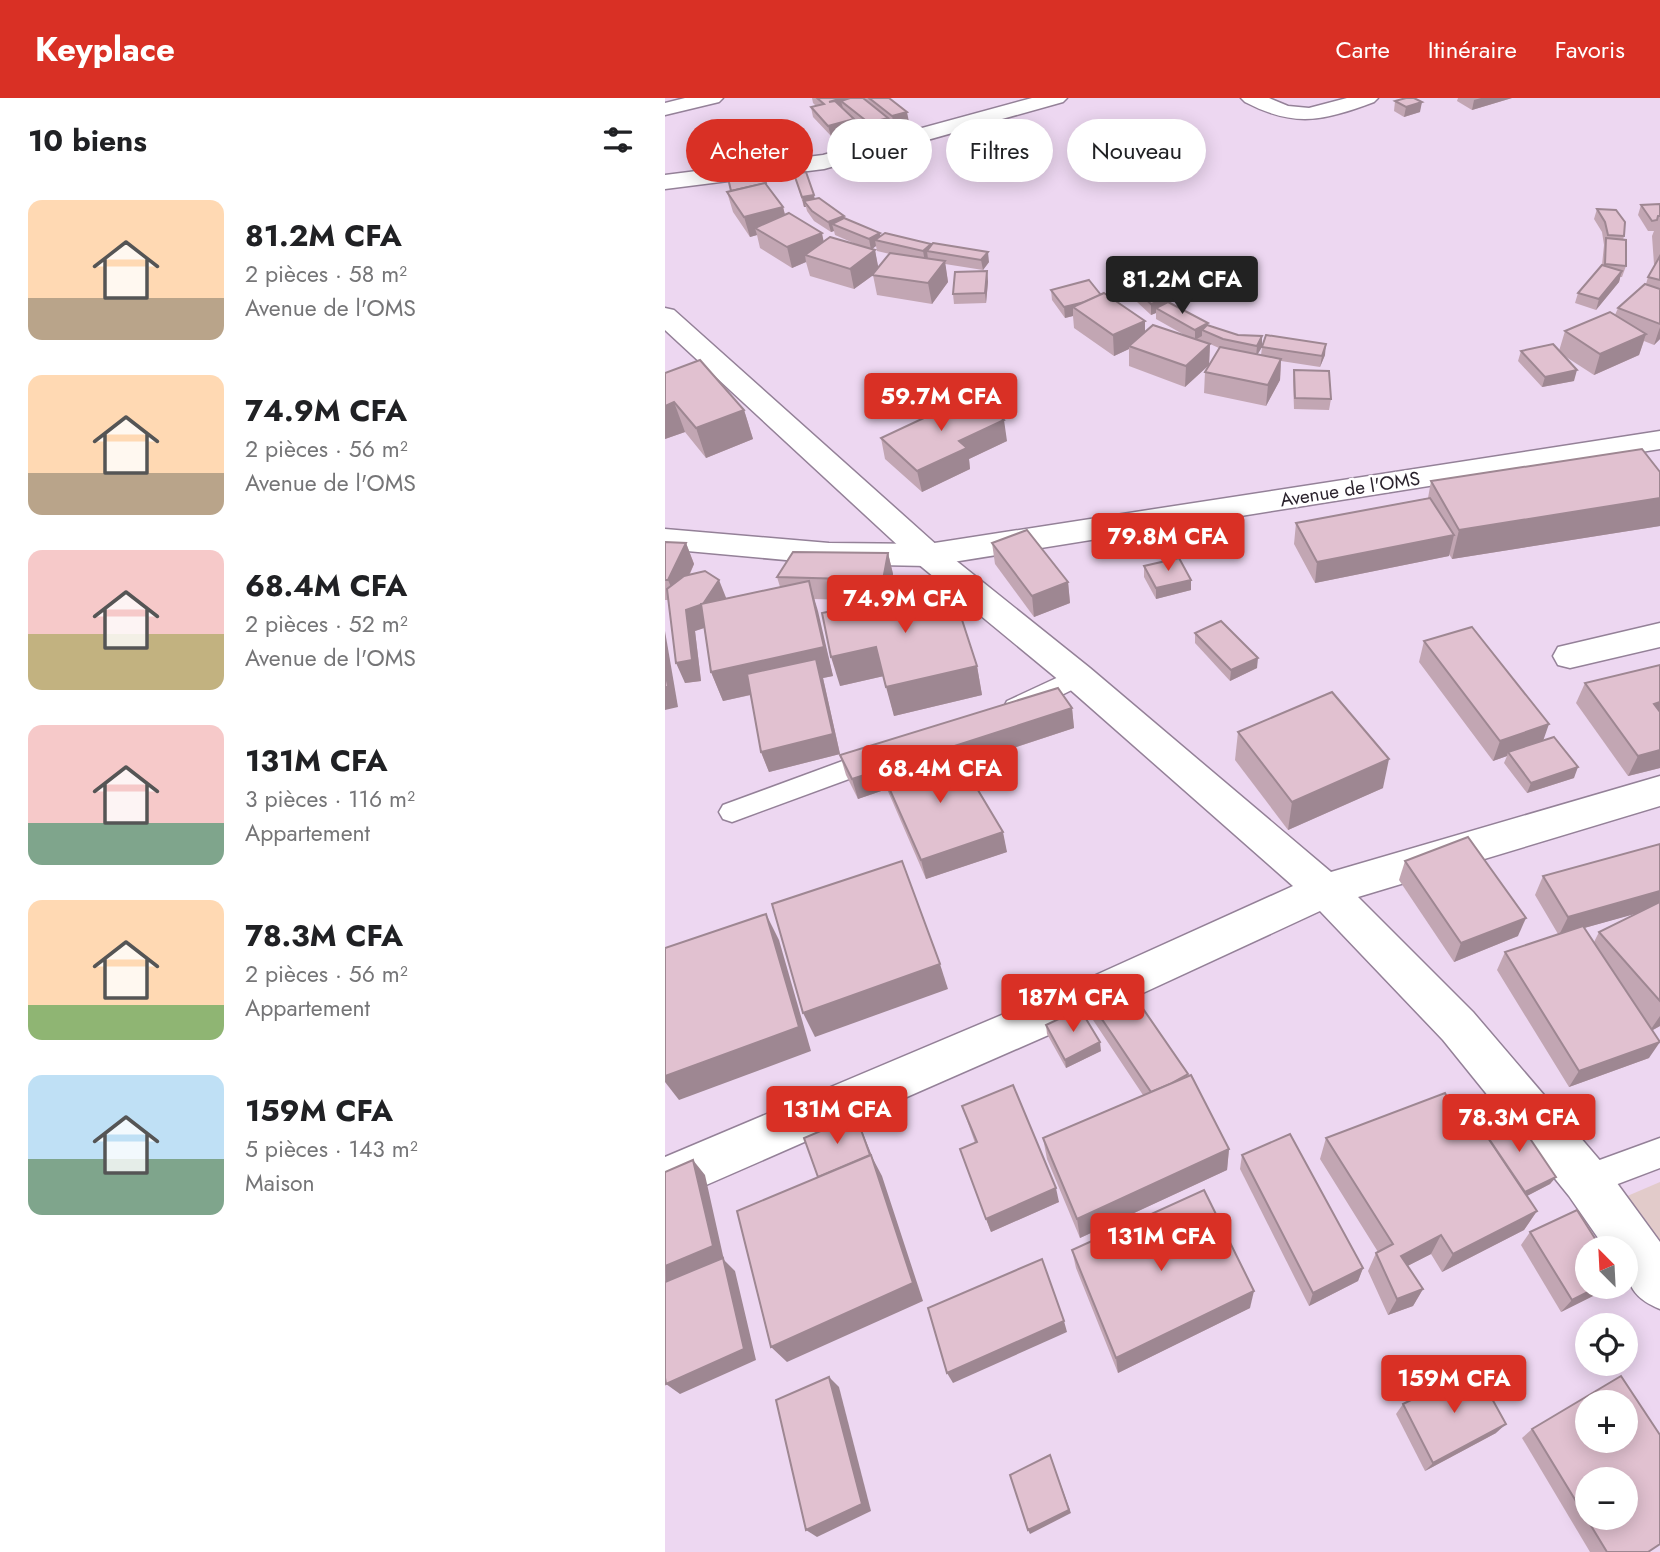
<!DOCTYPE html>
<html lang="fr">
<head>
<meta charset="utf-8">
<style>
	body { margin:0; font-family:Jost,sans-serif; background:#f2f2f2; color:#202124; height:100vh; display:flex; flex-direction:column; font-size:26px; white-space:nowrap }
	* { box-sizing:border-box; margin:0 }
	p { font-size:23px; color:#757577 }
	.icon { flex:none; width:38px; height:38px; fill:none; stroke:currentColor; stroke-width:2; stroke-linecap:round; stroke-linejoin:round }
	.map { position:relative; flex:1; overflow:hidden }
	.side { display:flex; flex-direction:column; background:#fff; width:665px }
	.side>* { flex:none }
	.top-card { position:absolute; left:21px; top:21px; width:665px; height:63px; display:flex; gap:14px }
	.needle { width:46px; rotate:336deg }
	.tools { position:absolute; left:910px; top:1138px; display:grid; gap:14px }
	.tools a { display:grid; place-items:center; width:63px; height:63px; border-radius:50%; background:#fff; box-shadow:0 4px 18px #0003; font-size:35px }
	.price { position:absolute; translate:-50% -60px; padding:0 16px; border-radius:7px; background:#d93025; color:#fff; font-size:23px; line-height:46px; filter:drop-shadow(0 2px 4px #0008) }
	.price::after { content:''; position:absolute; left:50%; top:42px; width:21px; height:16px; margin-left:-10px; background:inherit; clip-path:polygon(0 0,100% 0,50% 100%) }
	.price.active { background:#222; color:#fff }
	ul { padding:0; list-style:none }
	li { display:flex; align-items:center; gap:21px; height:175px; padding:0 28px }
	li span { display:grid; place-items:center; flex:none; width:196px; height:140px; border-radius:14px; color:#555 }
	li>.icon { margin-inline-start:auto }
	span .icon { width:84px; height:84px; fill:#fffc; stroke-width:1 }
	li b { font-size:30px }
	h2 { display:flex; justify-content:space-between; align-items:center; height:84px; padding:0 28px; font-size:30px }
	.chip { padding:0 24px; border-radius:32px; background:#fff; box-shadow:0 4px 18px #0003; font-size:24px; line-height:63px }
	.chip.active { background:#d93025; color:#fff }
	header { display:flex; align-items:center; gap:42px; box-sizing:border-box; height:98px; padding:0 35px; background:#d93025; color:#fff }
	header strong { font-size:33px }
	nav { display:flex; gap:38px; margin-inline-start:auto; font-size:24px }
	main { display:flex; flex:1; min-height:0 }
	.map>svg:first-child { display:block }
	.green { fill:#e2cbca }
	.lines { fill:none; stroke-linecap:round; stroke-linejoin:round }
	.lane-casing { stroke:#948198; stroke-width:3 }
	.street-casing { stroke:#948198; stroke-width:3 }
	.secondary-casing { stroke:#948198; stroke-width:3 }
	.lane { fill:#fff; fill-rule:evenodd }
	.street { fill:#fff; fill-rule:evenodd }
	.secondary { fill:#fff; fill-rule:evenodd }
	.wall { fill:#c2a6b3; fill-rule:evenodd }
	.shaded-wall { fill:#9e8792 }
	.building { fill:#e1c1d0; stroke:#9e8792; stroke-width:2; fill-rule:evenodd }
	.labels { text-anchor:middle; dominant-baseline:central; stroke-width:5; stroke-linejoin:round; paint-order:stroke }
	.street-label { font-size:19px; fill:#2a222c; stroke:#fff }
</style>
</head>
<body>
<header>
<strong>Keyplace</strong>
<nav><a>Carte</a><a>Itinéraire</a><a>Favoris</a></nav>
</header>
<main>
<section class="side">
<h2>10 biens<svg class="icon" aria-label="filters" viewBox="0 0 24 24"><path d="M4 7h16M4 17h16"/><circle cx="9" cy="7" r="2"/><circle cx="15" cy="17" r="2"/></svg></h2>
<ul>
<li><span style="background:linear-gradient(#ffd9b3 70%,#b9a48a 0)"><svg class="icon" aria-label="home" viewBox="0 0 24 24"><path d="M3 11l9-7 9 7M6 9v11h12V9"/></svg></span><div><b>81.2M CFA</b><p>2 pièces · 58 m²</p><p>Avenue de l'OMS</p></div></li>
<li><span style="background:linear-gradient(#ffd9b3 70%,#b9a48a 0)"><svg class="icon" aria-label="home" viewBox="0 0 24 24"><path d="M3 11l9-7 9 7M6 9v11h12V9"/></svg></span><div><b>74.9M CFA</b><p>2 pièces · 56 m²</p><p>Avenue de l'OMS</p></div></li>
<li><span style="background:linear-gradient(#f6c9c9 60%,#c2b280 0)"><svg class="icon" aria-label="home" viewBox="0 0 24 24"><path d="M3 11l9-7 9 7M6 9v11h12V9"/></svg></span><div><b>68.4M CFA</b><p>2 pièces · 52 m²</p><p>Avenue de l'OMS</p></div></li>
<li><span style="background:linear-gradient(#f6c9c9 70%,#7fa58c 0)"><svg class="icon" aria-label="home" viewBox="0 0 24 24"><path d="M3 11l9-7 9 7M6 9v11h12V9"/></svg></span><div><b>131M CFA</b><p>3 pièces · 116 m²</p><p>Appartement</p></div></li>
<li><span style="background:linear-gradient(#ffd9b3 75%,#8fb573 0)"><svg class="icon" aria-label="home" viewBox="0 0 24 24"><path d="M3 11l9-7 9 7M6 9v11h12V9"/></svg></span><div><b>78.3M CFA</b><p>2 pièces · 56 m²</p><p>Appartement</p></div></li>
<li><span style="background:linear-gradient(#bfe0f5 60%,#7fa58c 0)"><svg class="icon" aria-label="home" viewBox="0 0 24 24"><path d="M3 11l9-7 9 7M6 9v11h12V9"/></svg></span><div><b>159M CFA</b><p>5 pièces · 143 m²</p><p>Maison</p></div></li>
</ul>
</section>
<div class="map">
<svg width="995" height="1454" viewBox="0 0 995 1454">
	<rect width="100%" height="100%" fill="#edd7f1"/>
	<polygon class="green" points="995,1084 995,1143 960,1099"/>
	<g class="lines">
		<defs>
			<g id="lane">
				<polygon points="413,570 421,573 425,579 421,585 360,615 351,618 342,615 339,609 342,603"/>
				<polygon points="213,650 222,653 226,660 222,667 67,724 58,721 54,714 58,707"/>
				<polygon points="995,1040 995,1070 921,1098 910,1093 905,1082 910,1071"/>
			</g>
			<g id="street">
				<polygon points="20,0 58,0 54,4 0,17 0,5"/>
				<polygon points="367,0 402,0 398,4 159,71 0,91 0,77 158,57"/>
				<path d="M576 0H604L623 8 644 10 682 0H713L709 4C658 23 630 30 580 4Z"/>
				<path d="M0 210 9 212 274 449 425 570 666 774 995 678V708L693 799 808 914 938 1066 995 1144V1211C963 1198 961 1182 961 1150H940L904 1098 778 942 655 813 452 907 0 1105V1059L422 881 628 788 401 588 252 465 0 232Z"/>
				<polygon points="995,525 995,549 905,570 893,567 888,558 893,549"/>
			</g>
			<polygon id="secondary" points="995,333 995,351 263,468 164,466 0,451 0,431 164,445 263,446"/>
		</defs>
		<use href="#lane" class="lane-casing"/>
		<use href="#street" class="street-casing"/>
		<use href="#secondary" class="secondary-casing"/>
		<use href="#lane" class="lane"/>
		<use href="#street" class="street"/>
		<use href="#secondary" class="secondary"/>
	</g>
	<g class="wall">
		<polygon points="147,0 224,0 244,24 229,28 223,24 224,30 206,35 187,19 189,21 191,31 166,38 148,19 146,9 151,8 148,5"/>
		<polygon points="793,0 847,0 807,12 792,3"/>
		<polygon points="730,3 755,14 739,19 729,13"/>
		<path d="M129 76 150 101 179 120 215 135V138L266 148 324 164 318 172 280 166 283 184 267 206 212 197 208 177 189 191 145 178 141 164 127 170 95 150 92 137 85 139 68 114 62 94 101 86 118 109 120 117 159 144 200 150 170 137 169 133 166 134 149 123 142 113 141 109H139ZM211 148 212 153 225 156 213 170 210 152 206 151Z"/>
		<polygon points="995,106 995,241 989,247 979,243 974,257 929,277 898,257 909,283 877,289 853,263 856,253 894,253 900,233 950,217 953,210 981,186 983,179 990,166 989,166 987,138 989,133 983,133 973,117 976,107"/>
		<polygon points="932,111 959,138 958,142 961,168 957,179 955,179 954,184 931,212 910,205 913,195 937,167 939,147 937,134 929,121"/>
		<polygon points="322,173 323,184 321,205 289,206 288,196"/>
		<polygon points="457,180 501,201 501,205 543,225 543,228 573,237 597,238 597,249 592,257 596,257 597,249 660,257 655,269 616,263 615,282 601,308 539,295 540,274 554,250 545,246 544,267 520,289 464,268 464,251 449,258 409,230 408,218 400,220 387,202 386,192 436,197 480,223 480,234 523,239 491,221 491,215 486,217 458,191"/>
		<polygon points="629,272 666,301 664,312 629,311 628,283"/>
		<polygon points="0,275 79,312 88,341 41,360 20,334 0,341"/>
		<polygon points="216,340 342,343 304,361 305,371 257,394 220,361"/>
		<polygon points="995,374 995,428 787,461 784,456 784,458 650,485 629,446 631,425 763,400 766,383"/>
		<polygon points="0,444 21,445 29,466 25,476 61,501 115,489 112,479 223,455 228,476 223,501 312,568 317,597 229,618 219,578 175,588 216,503 149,501 168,578 158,580 175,656 104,674 96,654 86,597 58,603 46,574 39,530 30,533 36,583 20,585 3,502 0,502"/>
		<polygon points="327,445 403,484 405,505 369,519 330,466"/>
		<polygon points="479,468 526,482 526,492 491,501 479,479"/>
		<polygon points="530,535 592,570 565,583 530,545"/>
		<polygon points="759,543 909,680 862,695 839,665 842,658 828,663 754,564"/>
		<polygon points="920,585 995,670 963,678 911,605"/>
		<polygon points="407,610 409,630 298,667 342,754 261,781 222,691 193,701 181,677 175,657"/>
		<polygon points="573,634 718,690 623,732 570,662"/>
		<path d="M995 746V928L988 932 984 960 904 989 832 872 840 854 893 836 870 797 878 778ZM972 815 934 834 929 844 919 830Z"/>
		<polygon points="740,763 853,838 789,864 734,782"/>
		<polygon points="426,905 523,976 523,978 564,1051 562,1072 415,1140 382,1061 378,1040 478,997 428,922"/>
		<polygon points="381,927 436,953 401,970 382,936"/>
		<polygon points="297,1008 394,1104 326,1134 295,1051 310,1045"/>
		<polygon points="793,1022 818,1032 891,1079 885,1086 862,1098 872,1113 859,1132 777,1174 766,1156 742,1168 758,1191 748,1208 723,1217 703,1173 711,1155 713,1154 655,1061 661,1040"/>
		<polygon points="577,1057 698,1170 693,1183 644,1208 575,1071"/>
		<polygon points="865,1134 942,1191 896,1214 856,1147"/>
		<polygon points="407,1152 585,1210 453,1275 411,1170"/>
		<polygon points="738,1306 831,1335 760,1373 731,1316"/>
		<polygon points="867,1331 983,1454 925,1454 857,1340"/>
	</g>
	<g class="shaded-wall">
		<polygon points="177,0 188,0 176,3 178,10 164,4"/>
		<polygon points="816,0 847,0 807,12 809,2"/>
		<polygon points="757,4 755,14 739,19 741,9"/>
		<polygon points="242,14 244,24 229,28 227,18"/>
		<polygon points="223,20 224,30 206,35 204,25"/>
		<polygon points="189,21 191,31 166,38 163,28"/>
		<polygon points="149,97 151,107 139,103 141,109 139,109 137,99"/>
		<polygon points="118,109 123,129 90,130 92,137 85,139 79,119"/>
		<polygon points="179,118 181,128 167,126 169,133 166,134 163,124"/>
		<polygon points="157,135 161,155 140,157 141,164 127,170 122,149"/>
		<polygon points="215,135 216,144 210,142 211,148 206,152 204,141"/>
		<polygon points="266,146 267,154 262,153 263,161 260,164 258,153"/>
		<polygon points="210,152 214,173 189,191 185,171"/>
		<polygon points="323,154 324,164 318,172 316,162"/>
		<polygon points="280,163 283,184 267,206 263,185"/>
		<polygon points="322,173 323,184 321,205 320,195"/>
		<polygon points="957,173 954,184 931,212 934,201"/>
		<polygon points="438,199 408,209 408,218 400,220 399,209"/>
		<polygon points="501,201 500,212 491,210 491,215 486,217 486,206"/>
		<polygon points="480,223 480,243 464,248 464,251 449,258 448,237"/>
		<polygon points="543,225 542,234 537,232 537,238 530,242 530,232"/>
		<polygon points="995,229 995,241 989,247"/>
		<polygon points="981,236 974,257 929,277 935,256"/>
		<polygon points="597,238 597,249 591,259 592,248"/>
		<polygon points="545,246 544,267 520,289 521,268"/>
		<polygon points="661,246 660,257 655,269 657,258"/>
		<polygon points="616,261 615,282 601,308 603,287"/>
		<polygon points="912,272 909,283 877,289 880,279"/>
		<polygon points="9,304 20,334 0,341 0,308"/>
		<polygon points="79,312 88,341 41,360 31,330"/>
		<polygon points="339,322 342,343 304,361 305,371 257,394 252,373 294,343"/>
		<polygon points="995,400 995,428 787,461 794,432"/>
		<polygon points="789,437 784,458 650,485 652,464"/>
		<polygon points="21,445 29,466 12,503 3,482"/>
		<polygon points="223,455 228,476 223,503 218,482"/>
		<polygon points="54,482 62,502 45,528 30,533 36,583 20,585 11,565 21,512"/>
		<polygon points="526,482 526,492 491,501 491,490"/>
		<polygon points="144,483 153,513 168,578 158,580 175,656 104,674 96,654 156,581 58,603 46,574"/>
		<polygon points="403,484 405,505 369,519 367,498"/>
		<polygon points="0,533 13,609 0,612"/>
		<polygon points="211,549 219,578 175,588 166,559"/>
		<polygon points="593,560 592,570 565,583 566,572"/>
		<polygon points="312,568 317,597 229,618 221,589"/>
		<polygon points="995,604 995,622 989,606"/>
		<polygon points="407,610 409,630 224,691 217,674 222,691 193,701 187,681"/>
		<polygon points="884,626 877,646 843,654 842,658 828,663 835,643"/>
		<polygon points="995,652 995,670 963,678 973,658"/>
		<polygon points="724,661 718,690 623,732 627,704"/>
		<polygon points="913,669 909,680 862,695 866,685"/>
		<polygon points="338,734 342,754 261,781 256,762"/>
		<polygon points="995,793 995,809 894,837 903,819"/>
		<polygon points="101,816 114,842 146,953 14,1002 0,984 0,978"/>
		<polygon points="861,820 853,838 789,864 796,845"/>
		<polygon points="275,866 283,891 150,939 138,915"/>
		<polygon points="995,918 995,928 984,934"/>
		<polygon points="435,944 436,953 401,970 400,962"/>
		<polygon points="995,944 984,960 904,989 914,973"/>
		<polygon points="191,1018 207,1058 206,1057 217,1078 258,1203 122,1264 106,1249"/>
		<polygon points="564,1051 562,1072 415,1140 412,1121"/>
		<polygon points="28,1062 40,1077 59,1162 70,1173 91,1262 15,1296 1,1286 0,1168"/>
		<polygon points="891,1079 885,1086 854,1102 859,1095"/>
		<polygon points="391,1090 394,1104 326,1134 321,1121"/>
		<polygon points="872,1113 859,1132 777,1174 788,1156"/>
		<polygon points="776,1137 766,1156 727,1176 736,1158"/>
		<polygon points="698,1170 693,1183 644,1208 648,1195"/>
		<polygon points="935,1188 945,1188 942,1191 896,1214 907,1202"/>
		<polygon points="758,1191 748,1208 723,1217 732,1201"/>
		<polygon points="589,1193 585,1210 453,1275 451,1260"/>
		<polygon points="399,1223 402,1234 288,1285 282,1275"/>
		<polygon points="164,1279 174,1289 206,1413 152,1439 141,1432"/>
		<polygon points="841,1326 831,1335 760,1373 768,1365"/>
		<polygon points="385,1357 406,1415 365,1436 363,1432"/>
	</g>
	<g class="building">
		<polygon points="152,0 177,0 164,4 170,3 189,21 163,28 146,9 159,6"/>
		<polygon points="185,0 198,0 223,20 204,25 176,3"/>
		<polygon points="204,0 224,0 242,14 227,18"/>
		<polygon points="741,0 749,0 757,4 741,9 730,3"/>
		<polygon points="141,74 149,97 137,99 129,76"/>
		<polygon points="98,75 101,85 66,93 63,80"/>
		<polygon points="100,85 118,109 79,119 62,94"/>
		<polygon points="154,100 179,118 163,124 147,113 139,103"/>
		<polygon points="995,106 995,118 993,118 992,122 987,123 976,107"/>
		<polygon points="932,111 951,112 960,124 959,138 943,137 940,124"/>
		<polygon points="124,115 157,135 122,149 90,130"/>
		<polygon points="179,120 215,135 204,141 167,126"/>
		<polygon points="220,135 266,146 258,153 210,142"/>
		<polygon points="165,139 210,152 185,171 140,157"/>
		<polygon points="941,140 961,142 961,168 940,166"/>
		<polygon points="268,145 323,154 316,162 262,153"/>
		<polygon points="225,155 280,163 263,185 207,177"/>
		<polygon points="995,158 995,182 983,179"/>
		<polygon points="937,167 957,173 934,201 913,195"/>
		<polygon points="322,173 320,195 288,196 290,174"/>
		<polygon points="472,175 501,201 486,206 457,180"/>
		<polygon points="424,182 436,197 420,204 399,209 386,192"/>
		<polygon points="980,186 995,191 995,226 953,210"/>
		<polygon points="439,195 480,223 448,237 408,209"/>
		<polygon points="503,204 543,225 530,232 491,210"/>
		<polygon points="945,214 981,236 935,256 900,233"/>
		<polygon points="488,227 545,246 521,268 464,248"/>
		<polygon points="542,227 573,237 597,238 592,248 558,241 537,232"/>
		<polygon points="601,237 661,246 657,258 597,249"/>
		<polygon points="888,246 912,272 880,279 856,253"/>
		<polygon points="555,249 616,261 603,287 540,274"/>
		<polygon points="35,262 79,312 31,330 9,304 0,308 0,275"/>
		<polygon points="629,272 664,273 666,301 630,300"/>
		<polygon points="308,297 339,322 294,343 302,350 252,373 216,340"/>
		<polygon points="977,351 995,374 995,400 794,432 766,383"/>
		<polygon points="765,400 789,437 652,464 631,425"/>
		<polygon points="362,432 403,484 367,498 327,445"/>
		<polygon points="0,444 21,445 3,482 0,482"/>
		<polygon points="128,454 223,455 218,482 112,479"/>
		<polygon points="514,460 526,482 491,490 479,468"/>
		<polygon points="40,473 54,482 38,506 21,512 27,562 11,565 2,491 19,478"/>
		<polygon points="144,483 159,549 46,574 36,506"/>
		<polygon points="286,488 312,568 221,589 211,549 166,559 157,515"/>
		<polygon points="556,523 593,560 566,572 530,535"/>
		<polygon points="807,529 884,626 835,643 759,543"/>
		<polygon points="151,561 168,636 96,654 82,576"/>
		<polygon points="995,567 995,604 989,606 995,614 995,652 973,658 920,585"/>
		<polygon points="0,570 3,589 0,589"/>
		<polygon points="393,590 407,610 187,681 175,657"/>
		<polygon points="667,594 724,661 627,704 573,634"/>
		<polygon points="889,639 913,669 866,685 843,654"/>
		<polygon points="289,652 338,734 256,762 217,674"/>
		<polygon points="803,739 861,820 796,845 740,763"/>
		<polygon points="995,746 995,793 903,819 878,778"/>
		<polygon points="237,763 275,866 138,915 107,806"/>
		<polygon points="995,804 995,903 934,834"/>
		<polygon points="101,816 134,929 0,978 0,850"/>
		<polygon points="918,828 995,944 914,973 840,854"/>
		<polygon points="461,886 523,976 505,986 486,994 426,905"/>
		<polygon points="415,911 435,944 400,962 381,927"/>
		<polygon points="526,977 564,1051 412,1121 378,1040"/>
		<polygon points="348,987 391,1090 321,1121 295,1051 312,1044 297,1008"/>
		<polygon points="780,995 793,1022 809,1019 872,1113 788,1156 776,1137 736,1158 758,1191 732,1201 711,1155 728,1146 661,1040"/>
		<polygon points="849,1017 891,1079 860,1094 818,1032"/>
		<polygon points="191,1018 205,1057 153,1079 139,1040"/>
		<polygon points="625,1036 698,1170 648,1195 577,1057"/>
		<polygon points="206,1057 248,1185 106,1249 72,1113"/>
		<polygon points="28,1062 48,1148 0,1168 0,1074"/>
		<polygon points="539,1092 589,1193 451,1260 407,1152"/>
		<polygon points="912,1112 936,1150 922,1150 922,1188 935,1188 907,1202 865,1134"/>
		<polygon points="58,1160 79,1251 1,1286 0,1280 0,1184"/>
		<polygon points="377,1161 399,1223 282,1275 263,1210"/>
		<polygon points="810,1270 841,1326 768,1365 738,1306"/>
		<path d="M956 1278 995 1337V1446L983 1454H942L867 1331ZM922 1304H961V1342H922ZM922 1381H961V1419H922Z"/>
		<polygon points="164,1279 197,1406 141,1432 111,1302"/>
		<polygon points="385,1357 404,1412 363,1432 345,1377"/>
	</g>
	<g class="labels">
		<g class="street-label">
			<text transform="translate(685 391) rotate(-9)">Avenue de l'OMS</text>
		</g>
	</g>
</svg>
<div class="tools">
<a><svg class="needle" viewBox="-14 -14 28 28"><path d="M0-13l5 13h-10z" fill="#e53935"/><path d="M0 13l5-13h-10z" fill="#757577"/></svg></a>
<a><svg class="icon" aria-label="locate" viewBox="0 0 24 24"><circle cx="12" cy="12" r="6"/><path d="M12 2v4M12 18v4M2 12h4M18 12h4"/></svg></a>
<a>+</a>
<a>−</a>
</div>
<b class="price active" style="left:517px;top:218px">81.2M CFA</b>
<b class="price" style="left:276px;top:335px">59.7M CFA</b>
<b class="price" style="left:503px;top:475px">79.8M CFA</b>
<b class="price" style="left:240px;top:537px">74.9M CFA</b>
<b class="price" style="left:275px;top:707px">68.4M CFA</b>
<b class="price" style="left:408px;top:936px">187M CFA</b>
<b class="price" style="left:172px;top:1048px">131M CFA</b>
<b class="price" style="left:854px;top:1056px">78.3M CFA</b>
<b class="price" style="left:496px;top:1175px">131M CFA</b>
<b class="price" style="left:789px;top:1317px">159M CFA</b>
<div class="top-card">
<a class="chip active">Acheter</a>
<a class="chip">Louer</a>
<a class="chip">Filtres</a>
<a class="chip">Nouveau</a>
</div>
</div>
</main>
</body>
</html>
